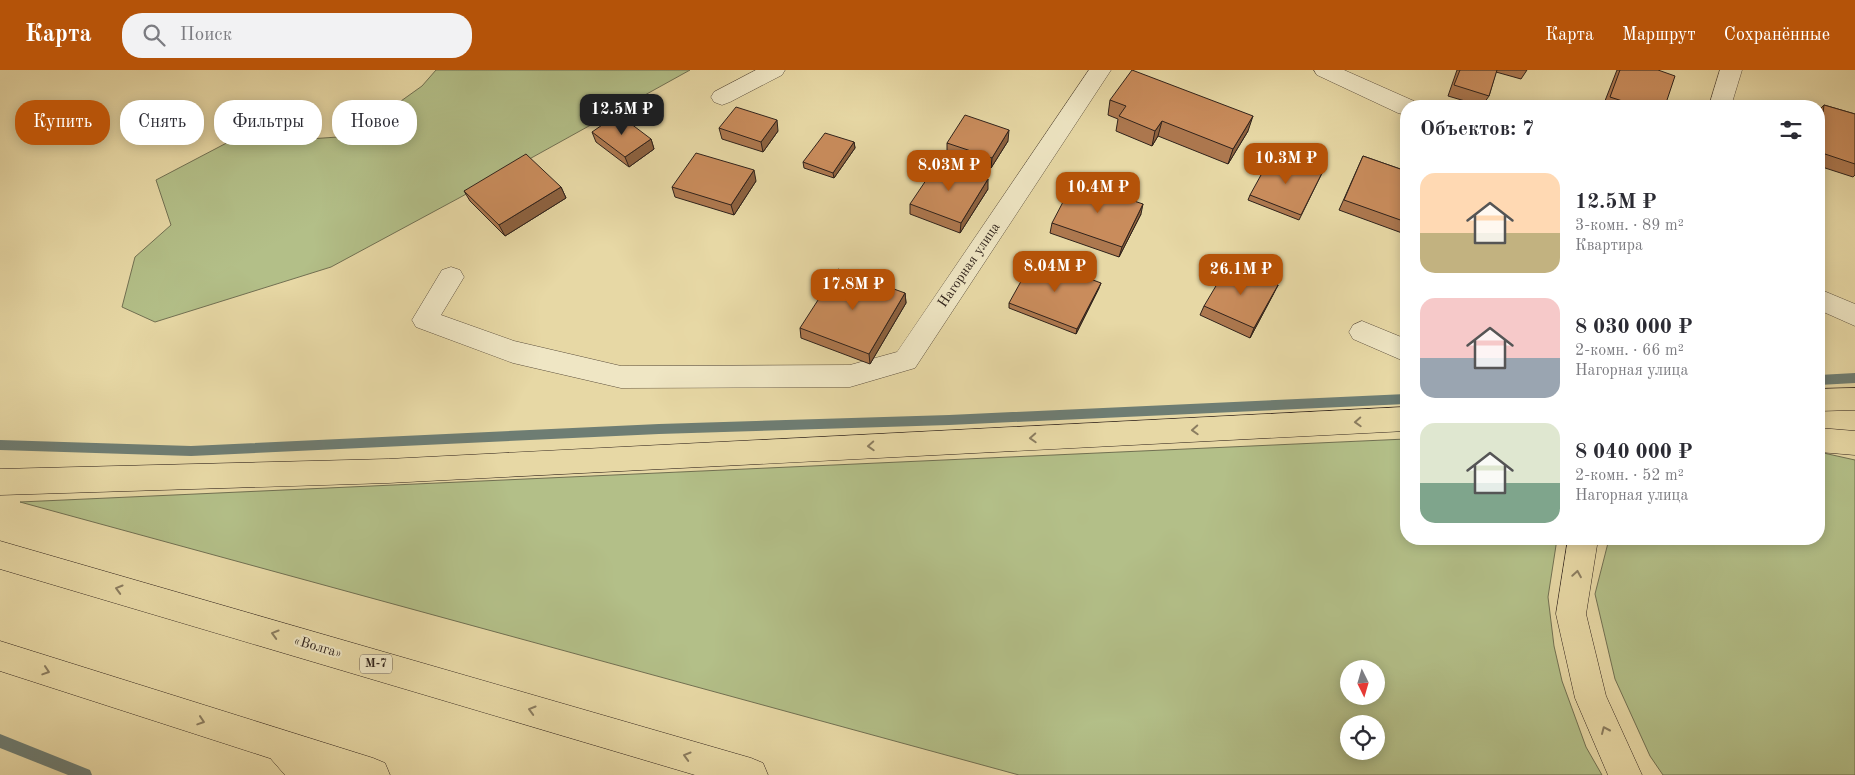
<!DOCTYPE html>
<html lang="ru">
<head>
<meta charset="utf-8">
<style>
	body { margin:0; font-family:"Old Standard TT",serif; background:#f2f2f3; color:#2b2b33; height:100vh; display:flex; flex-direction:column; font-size:19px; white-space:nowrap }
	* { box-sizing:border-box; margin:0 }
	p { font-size:16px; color:#7c7c81 }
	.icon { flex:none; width:28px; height:28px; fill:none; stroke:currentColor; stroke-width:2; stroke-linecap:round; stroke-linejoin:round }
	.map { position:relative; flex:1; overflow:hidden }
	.sheet { position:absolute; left:1400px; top:30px; width:425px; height:445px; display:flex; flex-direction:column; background:#fff; border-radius:20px; box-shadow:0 2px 12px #0003 }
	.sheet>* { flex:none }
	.hud { position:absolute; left:15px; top:30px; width:475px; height:45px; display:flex; gap:10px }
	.needle { width:32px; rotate:175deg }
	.controls { position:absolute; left:1340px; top:590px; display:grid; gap:10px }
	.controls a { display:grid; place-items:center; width:45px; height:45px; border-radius:50%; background:#fff; box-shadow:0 2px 12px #0003; font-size:25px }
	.price { position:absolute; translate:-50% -42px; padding:0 11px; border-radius:10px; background:#b45309; color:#fff; font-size:16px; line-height:32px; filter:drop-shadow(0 1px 2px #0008) }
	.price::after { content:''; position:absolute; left:50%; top:30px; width:15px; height:11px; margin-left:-8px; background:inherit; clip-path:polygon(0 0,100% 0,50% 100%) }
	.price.active { background:#222; color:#fff }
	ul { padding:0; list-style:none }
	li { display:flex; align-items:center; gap:15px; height:125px; padding:0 20px }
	li span { display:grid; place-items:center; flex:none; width:140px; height:100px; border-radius:15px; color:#555 }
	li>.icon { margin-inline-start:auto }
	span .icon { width:60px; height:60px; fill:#fffc; stroke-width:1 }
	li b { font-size:21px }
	h2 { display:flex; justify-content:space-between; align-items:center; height:60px; padding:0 20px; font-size:21px }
	.chip { padding:0 18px; border-radius:20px; background:#fff; box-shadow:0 2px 12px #0003; font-size:18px; line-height:45px }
	.chip.active { background:#b45309; color:#fff }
	header { display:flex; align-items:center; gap:30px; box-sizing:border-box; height:70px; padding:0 25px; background:#b45309; color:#fff }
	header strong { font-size:24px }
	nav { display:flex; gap:28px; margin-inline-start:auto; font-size:18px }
	.search { width:350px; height:45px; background:#f2f2f3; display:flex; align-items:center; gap:12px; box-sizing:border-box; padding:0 18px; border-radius:20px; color:#7c7c81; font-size:19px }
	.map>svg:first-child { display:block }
	.green { fill:#b3bf88; stroke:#717052; fill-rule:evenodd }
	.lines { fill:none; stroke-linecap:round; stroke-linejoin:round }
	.stream { fill:#6e7d73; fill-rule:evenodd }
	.minor-casing { stroke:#5d503e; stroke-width:1 }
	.major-casing { stroke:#2f221b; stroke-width:1 }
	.highway-casing { stroke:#2f221b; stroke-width:1 }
	.minor { fill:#efe6c4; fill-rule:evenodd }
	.major { fill:#e7d8a5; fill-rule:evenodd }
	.highway { fill:#e7d8a5; fill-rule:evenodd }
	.wall { fill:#ad784f; stroke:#2f221b }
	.shaded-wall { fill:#8d6240; stroke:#2f221b }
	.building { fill:#c98c5c; stroke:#2f221b }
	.oneway { stroke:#8b7d60 }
	.labels { text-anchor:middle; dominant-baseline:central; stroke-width:4; stroke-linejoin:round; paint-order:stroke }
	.shield { fill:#efe6c4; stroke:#695d4e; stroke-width:1 }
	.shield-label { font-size:12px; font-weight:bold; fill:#2f221b }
	.street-label { font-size:14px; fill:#2f221b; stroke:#efe6c4 }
</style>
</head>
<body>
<header>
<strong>Карта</strong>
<div class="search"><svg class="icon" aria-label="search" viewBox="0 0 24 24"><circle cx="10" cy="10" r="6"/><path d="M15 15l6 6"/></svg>Поиск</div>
<nav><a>Карта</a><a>Маршрут</a><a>Сохранённые</a></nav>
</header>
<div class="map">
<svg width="1855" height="705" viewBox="0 0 1855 705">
	<rect width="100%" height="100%" fill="#e7d8a5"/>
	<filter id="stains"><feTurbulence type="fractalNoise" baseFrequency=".004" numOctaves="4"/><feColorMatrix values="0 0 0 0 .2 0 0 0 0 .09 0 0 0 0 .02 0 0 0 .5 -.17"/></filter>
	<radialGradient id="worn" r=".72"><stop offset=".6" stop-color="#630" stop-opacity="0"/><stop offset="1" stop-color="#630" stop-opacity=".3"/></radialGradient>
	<g class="green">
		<polygon points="436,0 690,0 459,128 331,197 155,252 122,237 135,187 171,155 156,110 238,67 295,70 352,66 422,16"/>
		<path d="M1406 369V469H1557L1548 527 1554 576 1562 611 1586 677 1602 705H1019L20 432ZM1349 599H1376V626H1349ZM1349 654H1376V681H1349Z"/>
		<polygon points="1819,382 1855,390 1855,705 1663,705 1650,686 1615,609 1595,524 1609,469 1819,469"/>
	</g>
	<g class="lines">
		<g class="stream">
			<polygon points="1855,303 1855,313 1819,315 1819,305"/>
			<polygon points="1406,324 1406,334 949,355 659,364 191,386 0,380 0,370 191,376 659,354 949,345"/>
			<polygon points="0,664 90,700 92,705 68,705 0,678"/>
		</g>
		<defs>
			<g id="minor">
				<polygon points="756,0 785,0 782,5 730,32 722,35 714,32 711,27 714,22"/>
				<polygon points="1089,0 1111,0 915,298 850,317 621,318 513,293 416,257 412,250 442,200 451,197 460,200 464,207 441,245 514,271 621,296 850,295 897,282"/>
				<polygon points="1314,0 1344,0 1414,31 1417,36 1406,36 1406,45 1398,43 1317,5"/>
				<polygon points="1720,0 1742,0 1731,36 1709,36"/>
				<polygon points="1819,219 1855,234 1855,256 1819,240"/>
				<polygon points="1362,251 1406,269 1406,292 1353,269 1349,262 1353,255"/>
			</g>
			<g id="major">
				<polygon points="1855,318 1855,340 1819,341 1819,319"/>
				<polygon points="1406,337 1406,361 388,413 0,425 0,399 388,389"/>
				<polygon points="1819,358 1855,361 1855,385 1819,382"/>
				<polygon points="1568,469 1598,469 1586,544 1606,626 1642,705 1608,705 1575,628 1556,544"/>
				<path d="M283 661C301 668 315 687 323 705H285L271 689 267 677 271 665Z"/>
			</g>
			<g id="highway">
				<polygon points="0,471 751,688 763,693 768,705 695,705 0,499"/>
				<polygon points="0,571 373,688 385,693 390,705 322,705 0,601"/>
			</g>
		</defs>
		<use href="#minor" class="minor-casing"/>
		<use href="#major" class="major-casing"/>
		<use href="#highway" class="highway-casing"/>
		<use href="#minor" class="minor"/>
		<use href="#major" class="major"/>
		<use href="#highway" class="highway"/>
	</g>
	<g class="wall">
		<polygon points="1457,0 1527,0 1521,9 1496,2 1489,26 1482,36 1448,26"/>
		<polygon points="1617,0 1658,0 1665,36 1603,36"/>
		<polygon points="1110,30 1248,61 1228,94 1158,66 1152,76 1116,61 1118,49 1108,45"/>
		<polygon points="1824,35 1855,44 1855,105 1853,107 1819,96 1819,40"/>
		<polygon points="719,58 778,61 763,82 722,69"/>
		<polygon points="592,62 651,69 654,79 629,97 596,72"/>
		<polygon points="1008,71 991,98 947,83 947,73"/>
		<polygon points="854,72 855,78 834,108 804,98 803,92"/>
		<polygon points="1363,86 1406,101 1406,156 1402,163 1339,140"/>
		<polygon points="1322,103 1299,150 1248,130 1250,125"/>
		<polygon points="756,111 734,145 675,127 672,117"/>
		<polygon points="561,117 566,128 505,166 470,131 464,121"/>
		<polygon points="988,119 960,163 910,144 910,134"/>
		<polygon points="1141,144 1119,187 1050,163 1052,153"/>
		<polygon points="1278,215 1250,268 1200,245 1204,236"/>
		<polygon points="1099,218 1076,264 1009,238 1009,233"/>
		<polygon points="905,223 906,233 870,294 801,268 800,258"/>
	</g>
	<g class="shaded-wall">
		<polygon points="1253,46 1248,61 1228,94 1233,79"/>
		<polygon points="777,50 778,61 763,82 761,72"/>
		<polygon points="1162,51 1158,66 1152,76 1155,61"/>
		<polygon points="1009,60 1008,71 991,98 992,88"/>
		<polygon points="651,69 654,79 629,97 625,87"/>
		<polygon points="854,72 855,78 834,108 833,103"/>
		<polygon points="754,100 756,111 734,145 731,135"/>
		<polygon points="988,109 988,119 960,163 961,153"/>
		<polygon points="561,117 566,128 505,166 499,155"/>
		<polygon points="1143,134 1141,144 1119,187 1122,177"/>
		<polygon points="1101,213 1099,218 1076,264 1077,259"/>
		<polygon points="1278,215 1273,225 1250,268 1254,258"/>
		<polygon points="905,223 906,233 870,294 869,284"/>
	</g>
	<g class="building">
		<polygon points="1132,0 1253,46 1233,79 1162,51 1155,61 1119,46 1126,36 1110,30"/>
		<polygon points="1460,0 1497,0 1489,26 1454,15"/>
		<polygon points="1620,0 1658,0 1675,6 1665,36 1638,36 1610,27"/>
		<polygon points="1824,35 1855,44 1855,94 1819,82 1819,75"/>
		<polygon points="736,37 777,50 761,72 719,58"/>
		<polygon points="618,44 651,69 625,87 592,62"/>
		<polygon points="965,45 1009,60 992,88 947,73"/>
		<polygon points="825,63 854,72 833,103 803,92"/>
		<polygon points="696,83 754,100 731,135 672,117"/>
		<polygon points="526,84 561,117 499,155 464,121"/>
		<polygon points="1272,85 1322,103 1301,145 1250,125"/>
		<polygon points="1363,86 1406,101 1406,152 1344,130"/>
		<polygon points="939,91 988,109 961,153 910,134"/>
		<polygon points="1074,111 1143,134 1122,177 1052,153"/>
		<polygon points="1034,188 1101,213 1077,259 1009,233"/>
		<polygon points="1229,194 1278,215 1254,258 1204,236"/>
		<polygon points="838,199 905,223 869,284 800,258"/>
	</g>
	<defs><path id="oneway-chevron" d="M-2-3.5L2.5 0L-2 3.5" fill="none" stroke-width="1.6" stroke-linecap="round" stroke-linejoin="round" transform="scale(1.25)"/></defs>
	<g class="oneway">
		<use href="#oneway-chevron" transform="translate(1358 352) rotate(177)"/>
		<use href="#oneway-chevron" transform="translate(1195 360) rotate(177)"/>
		<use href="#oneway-chevron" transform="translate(1033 368) rotate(177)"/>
		<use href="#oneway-chevron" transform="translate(871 376) rotate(177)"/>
		<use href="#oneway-chevron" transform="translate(1577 504) rotate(-81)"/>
		<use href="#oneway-chevron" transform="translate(119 519) rotate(-164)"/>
		<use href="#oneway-chevron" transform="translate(275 564) rotate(-164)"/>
		<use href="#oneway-chevron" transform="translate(46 601) rotate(18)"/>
		<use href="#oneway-chevron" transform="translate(532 640) rotate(-164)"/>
		<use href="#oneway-chevron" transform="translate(201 651) rotate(18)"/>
		<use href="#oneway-chevron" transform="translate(1605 660) rotate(-114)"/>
		<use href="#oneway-chevron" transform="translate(687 686) rotate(-164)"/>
	</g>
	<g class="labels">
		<rect class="shield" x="360" y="584.5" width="32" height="19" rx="4"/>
		<g class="shield-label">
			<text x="376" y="594">М-7</text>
		</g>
		<g class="street-label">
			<text transform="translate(969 195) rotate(-56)">Нагорная улица</text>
			<text transform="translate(318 577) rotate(16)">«Волга»</text>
		</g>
	</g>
	<rect width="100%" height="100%" filter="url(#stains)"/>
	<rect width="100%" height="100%" fill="url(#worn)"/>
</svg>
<div class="controls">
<a><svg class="needle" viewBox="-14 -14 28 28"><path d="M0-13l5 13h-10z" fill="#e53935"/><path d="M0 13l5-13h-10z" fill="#7c7c81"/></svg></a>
<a><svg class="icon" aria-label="locate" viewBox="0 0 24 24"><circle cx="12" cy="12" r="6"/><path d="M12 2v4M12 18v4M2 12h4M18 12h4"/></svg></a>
</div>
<b class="price active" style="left:622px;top:66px">12.5M ₽</b>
<b class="price" style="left:1286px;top:115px">10.3M ₽</b>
<b class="price" style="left:949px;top:122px">8.03M ₽</b>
<b class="price" style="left:1098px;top:144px">10.4M ₽</b>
<b class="price" style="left:1055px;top:223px">8.04M ₽</b>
<b class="price" style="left:1241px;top:226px">26.1M ₽</b>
<b class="price" style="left:853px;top:241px">17.8M ₽</b>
<div class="hud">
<a class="chip active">Купить</a>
<a class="chip">Снять</a>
<a class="chip">Фильтры</a>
<a class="chip">Новое</a>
</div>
<section class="sheet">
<h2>Объектов: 7<svg class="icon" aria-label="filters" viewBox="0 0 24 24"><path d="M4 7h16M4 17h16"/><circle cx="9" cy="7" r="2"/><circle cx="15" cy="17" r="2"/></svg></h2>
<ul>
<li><span style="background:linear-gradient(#ffd9b3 60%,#c2b280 0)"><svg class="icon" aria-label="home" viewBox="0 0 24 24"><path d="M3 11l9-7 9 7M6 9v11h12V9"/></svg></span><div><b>12.5M ₽</b><p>3-комн. · 89 m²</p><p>Квартира</p></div></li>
<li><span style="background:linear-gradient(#f6c9c9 60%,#9aa5b1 0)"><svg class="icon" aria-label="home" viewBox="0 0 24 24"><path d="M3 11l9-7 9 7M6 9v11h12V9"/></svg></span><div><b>8 030 000 ₽</b><p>2-комн. · 66 m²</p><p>Нагорная улица</p></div></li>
<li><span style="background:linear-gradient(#dfe7d0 60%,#7fa58c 0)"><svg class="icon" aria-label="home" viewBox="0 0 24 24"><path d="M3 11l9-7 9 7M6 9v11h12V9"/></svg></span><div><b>8 040 000 ₽</b><p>2-комн. · 52 m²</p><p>Нагорная улица</p></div></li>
</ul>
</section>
</div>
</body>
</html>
